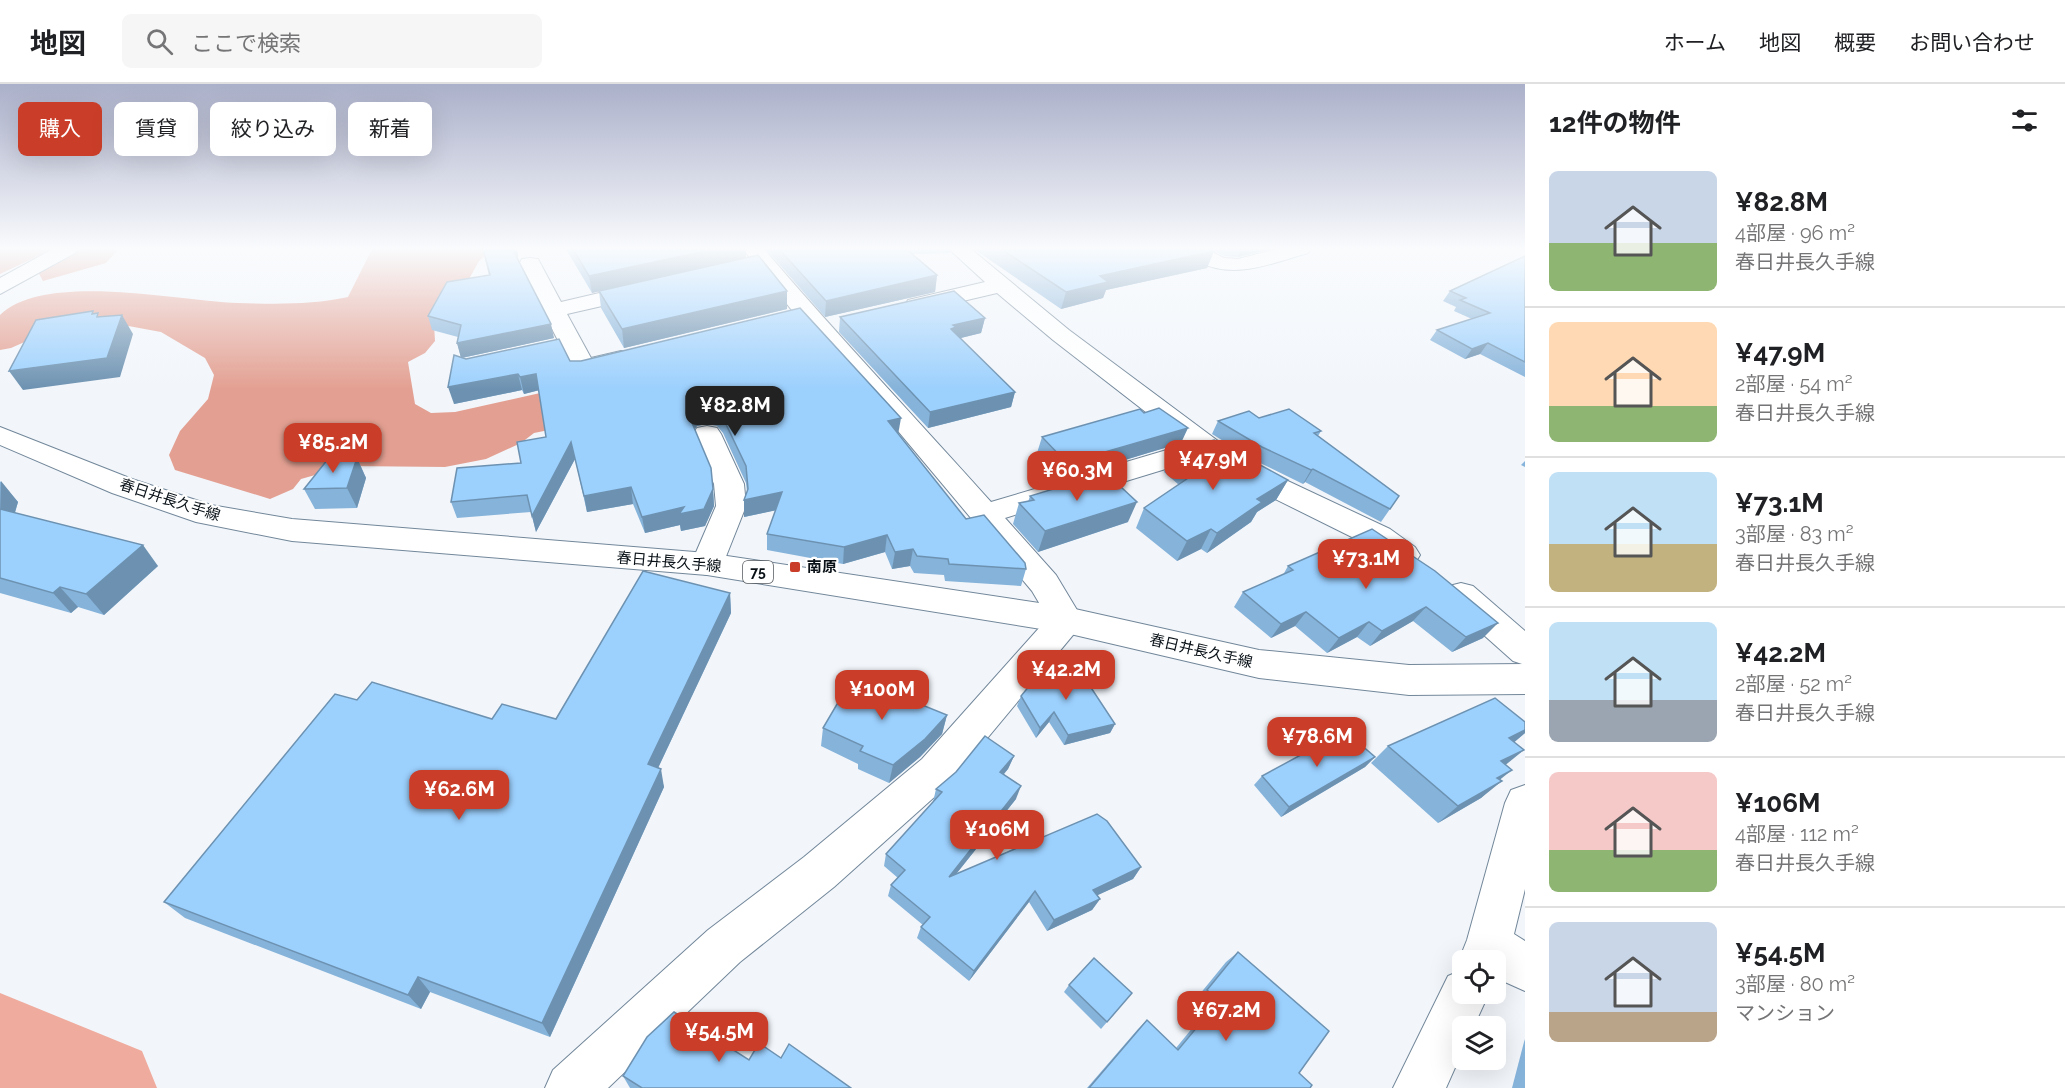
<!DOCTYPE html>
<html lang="ja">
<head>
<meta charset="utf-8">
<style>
	body { margin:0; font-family:Raleway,"Noto Sans JP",sans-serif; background:#f6f6f6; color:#202124; height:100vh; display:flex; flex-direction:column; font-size:22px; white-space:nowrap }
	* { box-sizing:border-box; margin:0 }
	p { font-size:20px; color:#757577 }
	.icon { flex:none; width:33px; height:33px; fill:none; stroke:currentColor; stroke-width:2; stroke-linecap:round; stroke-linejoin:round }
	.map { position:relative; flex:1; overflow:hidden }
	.details { display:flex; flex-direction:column; background:#fff; width:540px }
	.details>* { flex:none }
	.hud { position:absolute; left:18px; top:18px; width:570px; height:54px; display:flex; gap:12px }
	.buttons { position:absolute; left:1452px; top:866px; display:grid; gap:12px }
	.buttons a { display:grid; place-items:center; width:54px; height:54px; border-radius:9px; background:#fff; box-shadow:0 6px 24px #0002; font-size:30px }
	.price { position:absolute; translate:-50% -51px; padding:0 14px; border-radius:12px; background:#ca3e29; color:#fff; font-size:20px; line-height:39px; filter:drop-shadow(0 2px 3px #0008) }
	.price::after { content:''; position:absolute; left:50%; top:36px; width:18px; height:14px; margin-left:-9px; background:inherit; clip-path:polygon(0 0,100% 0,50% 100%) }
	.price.active { background:#222; color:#fff }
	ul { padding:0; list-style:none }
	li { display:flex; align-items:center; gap:18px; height:150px; padding:0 24px }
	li+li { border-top:2px solid #e0e0e0 }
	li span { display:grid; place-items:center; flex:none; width:168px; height:120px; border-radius:9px; color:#555 }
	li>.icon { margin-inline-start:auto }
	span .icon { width:72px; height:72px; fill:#fffc; stroke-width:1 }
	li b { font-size:26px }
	h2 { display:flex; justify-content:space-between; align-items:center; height:72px; padding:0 24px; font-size:26px }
	.pill { padding:0 21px; border-radius:9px; background:#fff; box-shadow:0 6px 24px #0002; font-size:21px; line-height:54px }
	.pill.active { background:#ca3e29; color:#fff }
	header { display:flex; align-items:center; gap:36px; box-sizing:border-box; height:84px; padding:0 30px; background:#fff; border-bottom:2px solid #e0e0e0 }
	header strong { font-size:28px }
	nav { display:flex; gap:33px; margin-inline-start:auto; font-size:21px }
	.search { width:420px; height:54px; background:#f6f6f6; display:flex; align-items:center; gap:15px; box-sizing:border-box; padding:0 21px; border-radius:9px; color:#757577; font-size:22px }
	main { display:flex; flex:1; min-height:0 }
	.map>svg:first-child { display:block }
	.forest { fill:#e3a092 }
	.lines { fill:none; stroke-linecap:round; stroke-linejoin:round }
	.river { fill:#efab9d; fill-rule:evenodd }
	.minor-casing { stroke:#72879a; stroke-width:2 }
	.major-casing { stroke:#72879a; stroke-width:2 }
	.minor { fill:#fff; fill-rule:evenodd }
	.major { fill:#fff; fill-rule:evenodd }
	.wall { fill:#86b3da }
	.shaded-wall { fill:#6d92b1 }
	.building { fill:#9cd0fd; stroke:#6d92b1; stroke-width:1.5 }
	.poi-dot { fill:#ca3e29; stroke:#fff; stroke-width:2 }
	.labels { text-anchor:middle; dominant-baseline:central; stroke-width:4.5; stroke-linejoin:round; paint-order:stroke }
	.shield { fill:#fff; stroke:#53585d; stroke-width:1.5 }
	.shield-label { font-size:14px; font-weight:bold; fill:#091117 }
	.street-label { font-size:15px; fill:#091117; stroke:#fff }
	.poi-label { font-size:15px; font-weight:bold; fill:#091117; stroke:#fff; text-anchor:start }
</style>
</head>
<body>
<header>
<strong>地図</strong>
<div class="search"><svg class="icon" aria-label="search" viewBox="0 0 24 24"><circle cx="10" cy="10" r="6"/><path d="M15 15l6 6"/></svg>ここで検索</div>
<nav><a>ホーム</a><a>地図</a><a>概要</a><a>お問い合わせ</a></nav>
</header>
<main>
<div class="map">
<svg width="1525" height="1004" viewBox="0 0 1525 1004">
	<rect width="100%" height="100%" fill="#f2f6fb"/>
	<g class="forest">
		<polygon points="0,165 53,165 0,190"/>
		<polygon points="82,165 119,165 106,179 43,197 37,186"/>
		<path d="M372 165H494L479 177 469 195 437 232 434 241 435 257 425 269 408 278 415 320 431 329 455 328 558 305 554 345 534 349 521 359 486 375 445 383 347 382 301 395 293 405 270 415 175 386 169 371 180 347 208 315 214 291 205 274 161 248 123 241 38 252 11 264 0 266V231C45 187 178 217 238 219 274 220 312 221 348 213Z"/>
	</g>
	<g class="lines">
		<polygon class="river" points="0,909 142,967 157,1004 0,1004"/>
		<defs>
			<g id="minor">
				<polygon points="53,165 78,165 75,169 0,210 0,194"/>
				<path d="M743 165H764C837 251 915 333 991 418L1187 360 1053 256 997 209 916 228 908 226 905 221 908 216 985 198 949 165H971L1069 246 1218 357 1275 391 1390 445 1415 463 1420 471 1415 479 1404 482 1393 479 1368 461 1255 405 1205 373 1005 434 1056 491 1083 536 1078 545 950 699 834 803 740 878 608 1004H545L553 986 708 846 804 773 922 675 1048 534 1032 507 857 298 810 249Z"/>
				<path d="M1181 165H1206L1224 174 1238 175 1277 165H1311L1308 169C1272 179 1235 196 1199 178 1192 174 1185 171 1181 165Z"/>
				<polygon points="530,174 538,175 561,218 642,199 650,201 653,206 650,211 567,230 591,274 621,267 630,269 633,274 630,279 583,291 574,288 519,180 522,175"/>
				<polygon points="707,342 717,344 721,350 744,400 746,422 723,480 718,488 707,491 696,488 691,480 716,422 714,400 693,350 697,344"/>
				<polygon points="1461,499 1473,502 1525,547 1525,581 1513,577 1449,520 1444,511 1449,502"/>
				<polygon points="1525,701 1525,805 1514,850 1525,857 1525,907 1496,894 1496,876 1462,876 1462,885 1459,876 1467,856 1505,719 1511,706"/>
				<polygon points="1462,886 1462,909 1489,909 1474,942 1462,942 1462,968 1446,1004 1393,1004 1448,892"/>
			</g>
			<polygon id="major" points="0,343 132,395 211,421 292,435 707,469 1066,523 1259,566 1409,581 1525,580 1525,610 1409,611 1259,594 1066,549 707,491 292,457 196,438 112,409 0,361"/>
		</defs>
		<use href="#minor" class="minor-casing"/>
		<use href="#major" class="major-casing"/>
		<use href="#minor" class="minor"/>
		<use href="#major" class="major"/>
	</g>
	<g class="wall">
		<polygon points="483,165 517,165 518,175 554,254 462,274 466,275 570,277 898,350 966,435 1026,485 1021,502 945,497 944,491 914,489 910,482 892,485 885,468 843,480 767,466 767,450 776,426 744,433 747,408 746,399 723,349 717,342 707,340 697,342 694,345 713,405 714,422 705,442 681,447 680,441 645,449 633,420 587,428 575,375 536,448 531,428 457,434 451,418 521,379 546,353 539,306 524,310 522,306 454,320 461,273 457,259 458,253 432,246 428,232 489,191"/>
		<polygon points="566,165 746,165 746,174 787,225 624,264 601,224 599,207 592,209"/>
		<polygon points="766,165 951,165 950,169 913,170 937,191 935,208 825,233"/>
		<polygon points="974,165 1208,165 1214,167 1207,184 1106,206 1103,214 1061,225"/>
		<polygon points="1210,165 1272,165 1238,173 1225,172"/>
		<polygon points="1525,172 1525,293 1480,270 1465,275 1430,256 1437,246 1472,235 1454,227 1456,223 1443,217 1450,207"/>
		<polygon points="840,233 985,234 981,249 960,254 1015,308 1011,323 928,344 839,248"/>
		<polygon points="1144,329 1181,359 1062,395 1037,369 1042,353"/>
		<polygon points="1259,334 1321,347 1318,352 1399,412 1381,438 1305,398 1303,400 1254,376 1212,350 1218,337"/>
		<polygon points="1172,368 1288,396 1276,416 1257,428 1251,438 1207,469 1201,465 1177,477 1136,444 1144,424 1179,401 1164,388"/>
		<polygon points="357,374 366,394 357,424 315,425 304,405"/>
		<polygon points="1525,377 1525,383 1521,381"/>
		<polygon points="0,397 18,418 15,429 158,482 104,531 78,523 71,529 0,509"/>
		<polygon points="1030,412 1128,438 1038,468 1013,440 1019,419 1028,418"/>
		<polygon points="1372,445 1483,554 1452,568 1413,537 1370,562 1357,553 1327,569 1295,542 1271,554 1234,523 1243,508 1283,491 1288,482"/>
		<polygon points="730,509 731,529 658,684 664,703 550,953 430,908 421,925 185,834 164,818 357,616 492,635 556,635"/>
		<polygon points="1090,587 1086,596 1115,640 1110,649 1064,661 1049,638 1036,654 1017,622 1021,612"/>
		<polygon points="947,631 942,650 920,673 889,699 858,685 858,680 821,662 823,644"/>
		<polygon points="1525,638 1525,649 1514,658 1500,696 1481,714 1438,739 1371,679 1388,662"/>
		<polygon points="1014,672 1008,685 1004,690 1016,715 956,790 1141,783 1133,795 1097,811 1100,815 1092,826 1047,847 1029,818 969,897 917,854 921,843 923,841 888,812 891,801 898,794 884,782 886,770 933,718 936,705"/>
		<polygon points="1375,673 1365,683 1281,733 1254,701 1262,692"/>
		<polygon points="1238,868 1299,989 1310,1004 1087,1004 1138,945 1147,936 1176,964 1207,926 1195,916 1226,878"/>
		<polygon points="1069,901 1107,938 1101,945 1064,908"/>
		<polygon points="1525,955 1525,1004 1512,1004 1524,958"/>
		<polygon points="781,974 851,1004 630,1004 623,992 749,976"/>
	</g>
	<g class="shaded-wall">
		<polygon points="514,165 517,165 518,172 517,181 514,168"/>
		<polygon points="715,165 746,165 746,174 592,209 589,192"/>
		<polygon points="1241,165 1272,165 1238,173"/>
		<polygon points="1214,167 1207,184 1106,206 1103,214 1061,225 1066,208 1100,192"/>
		<polygon points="937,191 935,208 825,233 826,217"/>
		<polygon points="787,207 787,225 624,264 622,245"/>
		<polygon points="122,231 133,250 120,293 23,306 9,287"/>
		<polygon points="985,234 981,249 953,256 951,245 953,241"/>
		<polygon points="551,240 554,254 461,274 457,259"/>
		<polygon points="1488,259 1480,270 1465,275 1472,265"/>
		<polygon points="518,290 522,306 454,320 448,303"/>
		<polygon points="536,290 540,306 524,310 520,293"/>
		<polygon points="1015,308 1011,323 928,344 930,328"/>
		<polygon points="706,323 707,340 697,342 691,351 690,334 695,325"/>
		<polygon points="901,334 898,351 888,337"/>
		<polygon points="1188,344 1181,359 1062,395 1067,379"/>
		<polygon points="571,358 575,375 536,448 532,432"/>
		<polygon points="357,374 366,394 357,424 347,404"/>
		<polygon points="1313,385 1305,398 1303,400 1311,386"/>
		<polygon points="1288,396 1276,416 1257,428 1251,438 1207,469 1217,449 1257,415"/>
		<polygon points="1,397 18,418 10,444 0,432"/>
		<polygon points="631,403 633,420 587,428 584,412"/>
		<polygon points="713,405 714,422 705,442 681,447 680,441 645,449 642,433"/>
		<polygon points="782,408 782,425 744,433 744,416"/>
		<polygon points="1137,418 1128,438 1038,468 1045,447"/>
		<polygon points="1211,445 1201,465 1177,477 1187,457"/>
		<polygon points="887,451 885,468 843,480 844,463"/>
		<polygon points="143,461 158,482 104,531 86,510"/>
		<polygon points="913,465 910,482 892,485 895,468"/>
		<polygon points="60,503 78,523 71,529 53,509"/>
		<polygon points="730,509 731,529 651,699 648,680"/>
		<polygon points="1426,523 1413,537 1370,562 1382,547"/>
		<polygon points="1306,528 1295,542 1271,554 1281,540"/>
		<polygon points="1369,538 1357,553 1327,569 1339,554"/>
		<polygon points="1498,539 1483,554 1452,568 1466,553"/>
		<polygon points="1054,628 1049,638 1036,654 1040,644"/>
		<polygon points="947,631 942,650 920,673 889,699 893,681"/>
		<polygon points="1115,640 1110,649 1064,661 1068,651"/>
		<polygon points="1525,646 1525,649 1511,661 1509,654"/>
		<polygon points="1524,666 1503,683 1501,677"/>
		<polygon points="1014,672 1008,685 995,700 1000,688"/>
		<polygon points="1375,673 1365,683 1281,733 1289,723"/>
		<polygon points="661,685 664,703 550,953 542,939"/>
		<polygon points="1512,686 1492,702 1502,697 1481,714 1438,739 1458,722 1497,694"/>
		<polygon points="1021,702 1016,715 945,804 949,793"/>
		<polygon points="1141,783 1133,795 1085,817 1093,806"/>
		<polygon points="1035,807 1029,818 969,897 974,887"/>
		<polygon points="1100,815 1092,826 1047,847 1054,836"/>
		<polygon points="418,893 430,908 421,925 408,911"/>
	</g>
	<g class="building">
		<polygon points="483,165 514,165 514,168 551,240 457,259 461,241 428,232 447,198 490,191"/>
		<polygon points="573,165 715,165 589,192"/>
		<polygon points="779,165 906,165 937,191 826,217"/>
		<polygon points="1001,165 1208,165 1214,167 1100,192 1108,198 1066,208"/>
		<polygon points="758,171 787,207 622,245 599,207"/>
		<polygon points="1525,172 1525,278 1488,259 1472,265 1437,246 1490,229 1460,216 1466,214 1450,207"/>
		<polygon points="954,207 985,234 953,241 956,243 951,245 1015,308 930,328 840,233"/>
		<polygon points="800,224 901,334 888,337 966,435 984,431 1025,479 1026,485 949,480 948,475 917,472 913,465 895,468 887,451 844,463 767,450 782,408 744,416 748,405 746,382 722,332 717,325 706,323 695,325 690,334 711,384 713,405 704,425 679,430 684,423 642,433 631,403 584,412 571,358 532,432 527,411 451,418 457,384 521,379 517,358 546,353 536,290 520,293 518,290 448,303 454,271 466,275 559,255 570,277 581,277"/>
		<polygon points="93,227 92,230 98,229 97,233 122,231 107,274 9,287 36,236"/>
		<polygon points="1159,324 1188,344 1067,379 1042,353 1140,325 1144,329"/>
		<polygon points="1289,325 1321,347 1314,349 1399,412 1390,425 1313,385 1311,386 1262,363 1218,337 1249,327 1259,334"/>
		<polygon points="1214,356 1288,396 1257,415 1262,418 1217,449 1211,445 1187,457 1144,424 1197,388 1172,368"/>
		<polygon points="357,374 347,404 304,405 328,375"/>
		<polygon points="1106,389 1137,418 1045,447 1019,419 1034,416 1030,412"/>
		<polygon points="0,425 143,461 86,510 60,503 53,509 0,494"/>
		<polygon points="1372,445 1435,487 1498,539 1466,553 1426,523 1382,547 1369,538 1339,554 1306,528 1281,540 1243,508 1293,486 1288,482"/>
		<polygon points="643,487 730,509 648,680 661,685 542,939 418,893 408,911 164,818 335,610 357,616 372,598 492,635 502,620 556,635"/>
		<polygon points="1076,581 1082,589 1090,587 1084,593 1115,640 1068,651 1054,628 1040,644 1021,612 1039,590"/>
		<polygon points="853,593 947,631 925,655 893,681 860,667 863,662 823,644"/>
		<polygon points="1495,614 1525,638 1525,646 1509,654 1524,666 1501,677 1512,686 1497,694 1502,697 1458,722 1388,662"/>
		<polygon points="1345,647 1375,673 1289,723 1262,692"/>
		<polygon points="985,652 1014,672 1000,688 1021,702 949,793 1097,730 1107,737 1141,783 1093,806 1100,815 1054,836 1035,807 974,887 921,843 930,833 891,801 905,786 886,770 942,708 936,705 956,688"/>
		<polygon points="1238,868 1329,947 1299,989 1312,1001 1310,1004 1089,1004 1147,936 1178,966 1219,917 1207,906"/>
		<polygon points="1094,874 1132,909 1107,938 1069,901"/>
		<polygon points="674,928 749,976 759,959 781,974 789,960 851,1004 642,1004 623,992 647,953"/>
	</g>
	<linearGradient id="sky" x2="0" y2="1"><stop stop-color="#abb0ca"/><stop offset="0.54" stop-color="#f9fbfd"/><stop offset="1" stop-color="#f9fbfd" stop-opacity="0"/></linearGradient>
	<rect width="1525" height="305" fill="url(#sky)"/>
	<rect class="poi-dot" x="789" y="477" width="12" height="12" rx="3"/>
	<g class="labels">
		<rect class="shield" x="743" y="477" width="30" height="22" rx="4.5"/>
		<g class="shield-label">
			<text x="758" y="488">75</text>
		</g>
		<g class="street-label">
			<text transform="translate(170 416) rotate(18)">春日井長久手線</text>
			<text transform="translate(669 478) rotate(5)">春日井長久手線</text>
			<text transform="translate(1201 567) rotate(13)">春日井長久手線</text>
		</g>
		<g class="poi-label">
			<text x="807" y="483">南原</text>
		</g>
	</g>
</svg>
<div class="buttons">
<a><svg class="icon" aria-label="locate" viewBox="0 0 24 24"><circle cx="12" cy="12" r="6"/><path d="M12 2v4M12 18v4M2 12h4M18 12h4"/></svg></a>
<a><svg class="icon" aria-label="layers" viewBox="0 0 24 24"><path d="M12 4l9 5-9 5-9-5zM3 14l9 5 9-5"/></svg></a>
</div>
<b class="price active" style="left:735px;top:353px">¥82.8M</b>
<b class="price" style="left:333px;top:390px">¥85.2M</b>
<b class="price" style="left:1213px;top:407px">¥47.9M</b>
<b class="price" style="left:1077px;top:418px">¥60.3M</b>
<b class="price" style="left:1366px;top:506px">¥73.1M</b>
<b class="price" style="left:1066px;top:617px">¥42.2M</b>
<b class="price" style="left:882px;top:637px">¥100M</b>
<b class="price" style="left:1317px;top:684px">¥78.6M</b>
<b class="price" style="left:459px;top:737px">¥62.6M</b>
<b class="price" style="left:997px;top:777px">¥106M</b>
<b class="price" style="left:1226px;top:958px">¥67.2M</b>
<b class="price" style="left:719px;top:979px">¥54.5M</b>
<div class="hud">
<a class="pill active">購入</a>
<a class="pill">賃貸</a>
<a class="pill">絞り込み</a>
<a class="pill">新着</a>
</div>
</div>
<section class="details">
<h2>12件の物件<svg class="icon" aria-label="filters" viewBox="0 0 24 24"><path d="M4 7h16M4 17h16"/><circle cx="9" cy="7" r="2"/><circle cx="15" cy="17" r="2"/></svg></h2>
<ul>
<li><span style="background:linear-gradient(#c9d6e8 60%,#8fb573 0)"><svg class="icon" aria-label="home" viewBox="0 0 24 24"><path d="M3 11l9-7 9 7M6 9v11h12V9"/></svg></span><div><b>¥82.8M</b><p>4部屋 · 96 m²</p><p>春日井長久手線</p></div></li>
<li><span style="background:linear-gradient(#ffd9b3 70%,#8fb573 0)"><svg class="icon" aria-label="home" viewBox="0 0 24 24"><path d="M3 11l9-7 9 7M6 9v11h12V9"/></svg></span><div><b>¥47.9M</b><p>2部屋 · 54 m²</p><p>春日井長久手線</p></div></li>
<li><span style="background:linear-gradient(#bfe0f5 60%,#c2b280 0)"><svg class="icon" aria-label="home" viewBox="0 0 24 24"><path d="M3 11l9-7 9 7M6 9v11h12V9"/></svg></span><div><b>¥73.1M</b><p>3部屋 · 83 m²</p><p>春日井長久手線</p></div></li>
<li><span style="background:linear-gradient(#bfe0f5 65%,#9aa5b1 0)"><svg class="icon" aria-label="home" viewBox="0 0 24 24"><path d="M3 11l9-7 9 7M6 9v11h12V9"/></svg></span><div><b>¥42.2M</b><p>2部屋 · 52 m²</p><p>春日井長久手線</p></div></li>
<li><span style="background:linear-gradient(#f6c9c9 65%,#8fb573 0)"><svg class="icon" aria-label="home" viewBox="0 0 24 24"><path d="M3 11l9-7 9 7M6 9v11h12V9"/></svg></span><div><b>¥106M</b><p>4部屋 · 112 m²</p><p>春日井長久手線</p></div></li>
<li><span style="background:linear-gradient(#c9d6e8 75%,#b9a48a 0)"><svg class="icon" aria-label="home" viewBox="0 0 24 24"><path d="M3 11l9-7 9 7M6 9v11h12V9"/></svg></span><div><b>¥54.5M</b><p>3部屋 · 80 m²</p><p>マンション</p></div></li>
</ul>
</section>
</main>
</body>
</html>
